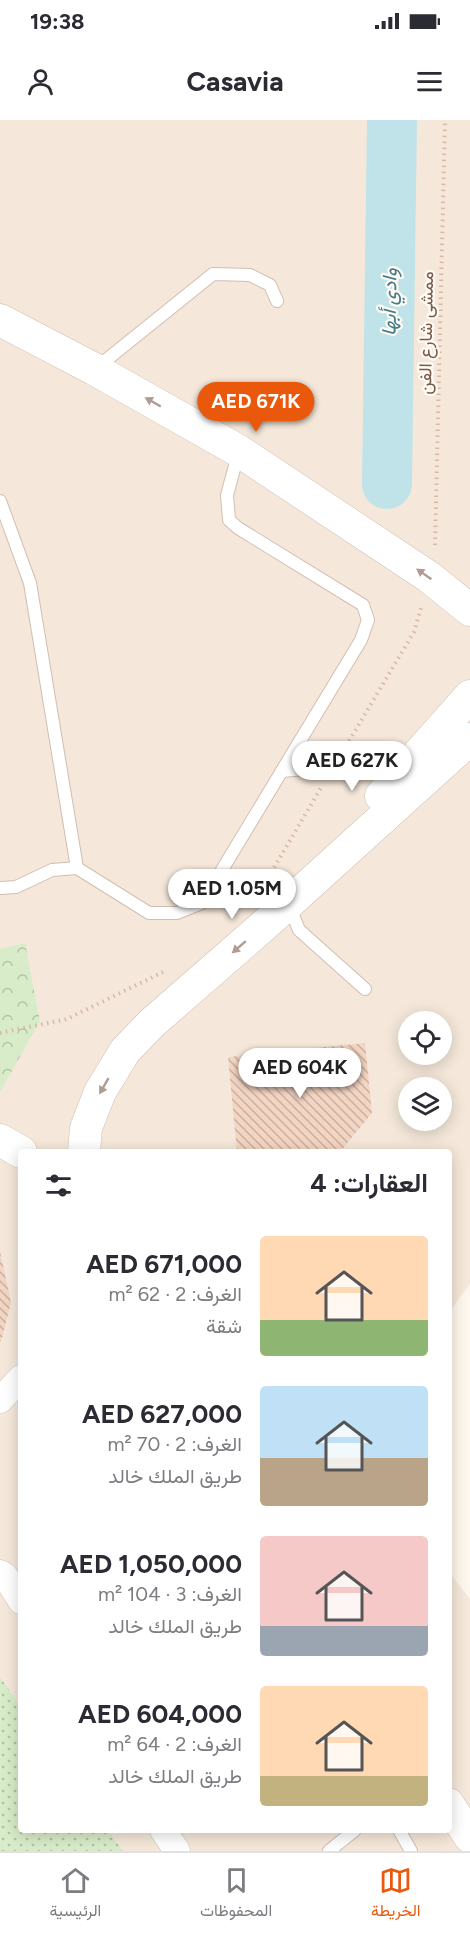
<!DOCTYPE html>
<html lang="ar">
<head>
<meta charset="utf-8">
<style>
	body { margin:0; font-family:Figtree,Vazirmatn,sans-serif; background:#f2f2f3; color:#2b2b33; direction:rtl; height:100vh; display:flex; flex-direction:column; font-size:22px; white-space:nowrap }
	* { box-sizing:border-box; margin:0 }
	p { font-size:20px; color:#7c7c81 }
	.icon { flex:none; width:33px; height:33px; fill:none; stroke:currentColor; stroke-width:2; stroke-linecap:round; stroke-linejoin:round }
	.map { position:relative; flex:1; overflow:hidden; direction:ltr }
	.drawer { position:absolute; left:18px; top:1029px; width:434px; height:684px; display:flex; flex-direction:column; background:#fff; border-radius:6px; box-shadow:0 3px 15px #0003; direction:rtl }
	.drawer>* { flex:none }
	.fabs { position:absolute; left:398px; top:891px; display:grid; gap:12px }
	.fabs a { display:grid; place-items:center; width:54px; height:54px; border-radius:50%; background:#fff; box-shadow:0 3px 15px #0003; font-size:30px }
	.price { position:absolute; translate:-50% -51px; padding:0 14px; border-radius:21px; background:#fff; color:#222; font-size:20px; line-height:39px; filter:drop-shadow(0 2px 3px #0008) }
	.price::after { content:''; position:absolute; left:50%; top:36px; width:18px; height:14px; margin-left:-9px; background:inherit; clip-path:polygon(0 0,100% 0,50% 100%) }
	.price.on { background:#ea580c; color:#fff }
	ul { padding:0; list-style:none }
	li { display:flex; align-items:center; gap:18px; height:150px; padding:0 24px }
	li span { display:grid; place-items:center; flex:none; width:168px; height:120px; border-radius:6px; color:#555 }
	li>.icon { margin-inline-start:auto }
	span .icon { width:72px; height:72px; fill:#fffc; stroke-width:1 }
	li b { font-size:26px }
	h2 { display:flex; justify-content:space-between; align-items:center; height:72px; padding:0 24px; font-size:26px }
	.status { display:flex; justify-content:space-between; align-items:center; height:42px; padding:0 30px; background:#fff; direction:ltr }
	.status svg { height:16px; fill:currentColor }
	header { display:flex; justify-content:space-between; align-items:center; height:78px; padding:0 24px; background:#fff; font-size:27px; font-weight:700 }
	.menu { display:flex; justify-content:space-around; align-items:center; height:84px; border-top:2px solid #e1e1e2; background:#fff; font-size:16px; color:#7c7c81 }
	.menu a { display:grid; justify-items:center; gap:3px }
	.menu .on { color:#ea580c }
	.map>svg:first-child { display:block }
	.residential { fill:#f5e8da; fill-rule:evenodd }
	.grass { fill:url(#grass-dots) }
	.park { fill:url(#park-crowns) }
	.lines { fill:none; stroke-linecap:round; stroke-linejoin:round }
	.river { stroke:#bfe3e8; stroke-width:50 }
	.building { fill:url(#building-back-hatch) }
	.service-casing { stroke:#d1beb0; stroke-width:14 }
	.minor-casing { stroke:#d1beb0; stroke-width:27 }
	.tertiary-casing { stroke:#d1beb0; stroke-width:33 }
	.path { stroke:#d9b8a5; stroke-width:4; stroke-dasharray:1.5 4.5; stroke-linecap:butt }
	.service { stroke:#fff; stroke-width:12 }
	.minor { stroke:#fff; stroke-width:26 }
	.tertiary { stroke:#fff; stroke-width:32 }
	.oneway { fill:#af9d94 }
	.labels { text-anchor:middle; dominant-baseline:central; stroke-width:4.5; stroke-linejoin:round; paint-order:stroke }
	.street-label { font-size:18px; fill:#7a5c4d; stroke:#fffaf3 }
	.water-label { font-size:20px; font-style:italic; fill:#437c86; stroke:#fffaf3 }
</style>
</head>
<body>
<div class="status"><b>19:38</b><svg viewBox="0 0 49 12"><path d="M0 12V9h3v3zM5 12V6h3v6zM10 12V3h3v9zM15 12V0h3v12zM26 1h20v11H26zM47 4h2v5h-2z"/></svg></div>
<header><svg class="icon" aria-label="menu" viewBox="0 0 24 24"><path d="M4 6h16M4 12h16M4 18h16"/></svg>Casavia<svg class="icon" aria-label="person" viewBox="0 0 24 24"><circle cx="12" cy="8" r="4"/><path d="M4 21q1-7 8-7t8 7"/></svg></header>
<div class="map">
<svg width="470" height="1731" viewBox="0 0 470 1731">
	<defs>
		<pattern id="grass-dots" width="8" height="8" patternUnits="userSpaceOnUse" patternTransform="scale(1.5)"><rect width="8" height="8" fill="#d8ecc9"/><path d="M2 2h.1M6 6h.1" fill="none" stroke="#b4c2a5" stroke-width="1.8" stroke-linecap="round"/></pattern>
		<pattern id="park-crowns" width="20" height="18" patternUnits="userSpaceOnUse" patternTransform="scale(1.5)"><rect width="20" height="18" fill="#d8ecc9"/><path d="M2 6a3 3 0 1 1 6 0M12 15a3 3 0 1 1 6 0" fill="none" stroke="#b4c2a5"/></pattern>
		<pattern id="building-back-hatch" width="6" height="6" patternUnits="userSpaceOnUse" patternTransform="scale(1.5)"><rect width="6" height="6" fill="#f3d5c3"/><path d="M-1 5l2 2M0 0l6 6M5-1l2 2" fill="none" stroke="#cab0a1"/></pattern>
	</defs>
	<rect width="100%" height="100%" fill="#fdf6ec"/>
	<g class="residential">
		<path d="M0 0H470V1164L449 1192 448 1032H21V1587L0 1557ZM408 902H441V934H408ZM408 968H441V1000H408Z"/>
		<polygon points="449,1452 470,1479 470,1731 123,1731 108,1710 448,1710"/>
	</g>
	<polygon class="grass" points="0,1557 21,1587 21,1710 108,1710 123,1731 0,1731"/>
	<polygon class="park" points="25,823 40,901 0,972 0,829"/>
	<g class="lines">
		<polyline class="river" points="387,364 392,0"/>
	</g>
	<g class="building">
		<polygon points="365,923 372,993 340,1032 237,1032 228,937"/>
		<polygon points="0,1131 11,1183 1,1222 0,1222"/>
	</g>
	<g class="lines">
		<defs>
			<g id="service">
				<polyline points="95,249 213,154 250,155 270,165 277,181"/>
				<polyline points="0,381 30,463 77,748"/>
				<polyline points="282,651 406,640"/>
				<polyline points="0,768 16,767 52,750 77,748 149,793 177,793 202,783 361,520 368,500 363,485 238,408 229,400 227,375 239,331"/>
				<polyline points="289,785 299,810 365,869"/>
				<polyline points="399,1710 411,1731"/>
				<polyline points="329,1731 355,1710"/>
			</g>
			<g id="minor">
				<polyline points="0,1280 21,1258"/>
				<polyline points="0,1453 5,1456 21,1481"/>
				<polyline points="163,1710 177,1731"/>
			</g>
			<g id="tertiary">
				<polyline points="0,200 94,249 239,331 429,457 470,490"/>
				<polyline points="381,676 470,576"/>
				<polyline points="0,1020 21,1032"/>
				<polyline points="84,1032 86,1008 100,972 125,931 152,903 270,800 470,619"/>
				<polyline points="448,1684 470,1717"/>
			</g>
		</defs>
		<use href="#service" class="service-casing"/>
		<use href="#minor" class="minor-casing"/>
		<use href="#tertiary" class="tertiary-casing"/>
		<g class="path">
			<polyline points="435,425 445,0"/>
			<polyline points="346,626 414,512 421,488"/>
			<polyline points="265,763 322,666"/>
			<polyline points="0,913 67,899 163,852"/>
		</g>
		<use href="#service" class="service"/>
		<use href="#minor" class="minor"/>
		<use href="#tertiary" class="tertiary"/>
	</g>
	<defs><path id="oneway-solid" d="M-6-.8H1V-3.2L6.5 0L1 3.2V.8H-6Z" transform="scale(1.5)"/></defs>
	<g class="oneway">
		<use href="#oneway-solid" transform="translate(153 282) rotate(-150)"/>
		<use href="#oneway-solid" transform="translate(424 454) rotate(-145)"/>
		<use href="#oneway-solid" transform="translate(239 827) rotate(139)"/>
		<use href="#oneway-solid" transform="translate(104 966) rotate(120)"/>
	</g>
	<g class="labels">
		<g class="street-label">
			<text transform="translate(426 213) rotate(-89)">ممشى شارع الفن</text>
		</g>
		<g class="water-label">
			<text transform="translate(389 182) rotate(-89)">وادي أبها</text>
		</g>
	</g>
</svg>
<div class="fabs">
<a><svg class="icon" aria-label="locate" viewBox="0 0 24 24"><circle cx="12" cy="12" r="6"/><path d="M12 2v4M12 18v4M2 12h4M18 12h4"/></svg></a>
<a><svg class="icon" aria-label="layers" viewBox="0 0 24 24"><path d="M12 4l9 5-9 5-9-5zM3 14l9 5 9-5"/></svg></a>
</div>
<b class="price on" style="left:256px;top:313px">AED 671K</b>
<b class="price" style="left:352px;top:672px">AED 627K</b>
<b class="price" style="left:232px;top:800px">AED 1.05M</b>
<b class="price" style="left:300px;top:979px">AED 604K</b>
<section class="drawer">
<h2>العقارات: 4<svg class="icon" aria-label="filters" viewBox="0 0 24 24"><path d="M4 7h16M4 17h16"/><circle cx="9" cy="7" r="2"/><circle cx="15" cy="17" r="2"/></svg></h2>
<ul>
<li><span style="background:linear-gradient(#ffd9b3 70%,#8fb573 0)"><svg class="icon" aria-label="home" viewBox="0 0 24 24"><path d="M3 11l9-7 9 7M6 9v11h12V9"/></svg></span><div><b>AED 671,000</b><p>الغرف: 2 · 62 m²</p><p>شقة</p></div></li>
<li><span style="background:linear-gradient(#bfe0f5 60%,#b9a48a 0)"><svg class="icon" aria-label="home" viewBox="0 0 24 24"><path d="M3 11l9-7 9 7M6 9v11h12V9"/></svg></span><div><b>AED 627,000</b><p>الغرف: 2 · 70 m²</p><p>طريق الملك خالد</p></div></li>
<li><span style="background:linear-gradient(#f6c9c9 75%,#9aa5b1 0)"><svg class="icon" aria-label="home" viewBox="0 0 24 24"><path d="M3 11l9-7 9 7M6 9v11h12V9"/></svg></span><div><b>AED 1,050,000</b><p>الغرف: 3 · 104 m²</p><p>طريق الملك خالد</p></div></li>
<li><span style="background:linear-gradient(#ffd9b3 75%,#c2b280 0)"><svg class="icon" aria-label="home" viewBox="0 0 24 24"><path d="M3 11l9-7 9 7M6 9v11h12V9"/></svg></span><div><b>AED 604,000</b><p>الغرف: 2 · 64 m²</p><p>طريق الملك خالد</p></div></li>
</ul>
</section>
</div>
<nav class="menu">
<a class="on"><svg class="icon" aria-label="map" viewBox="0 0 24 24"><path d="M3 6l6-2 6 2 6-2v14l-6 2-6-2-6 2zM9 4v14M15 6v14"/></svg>الخريطة</a>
<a><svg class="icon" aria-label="saved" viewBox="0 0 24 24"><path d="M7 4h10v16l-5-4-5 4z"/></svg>المحفوظات</a>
<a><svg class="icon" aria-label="home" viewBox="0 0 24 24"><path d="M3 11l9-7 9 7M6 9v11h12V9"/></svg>الرئيسية</a>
</nav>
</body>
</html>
